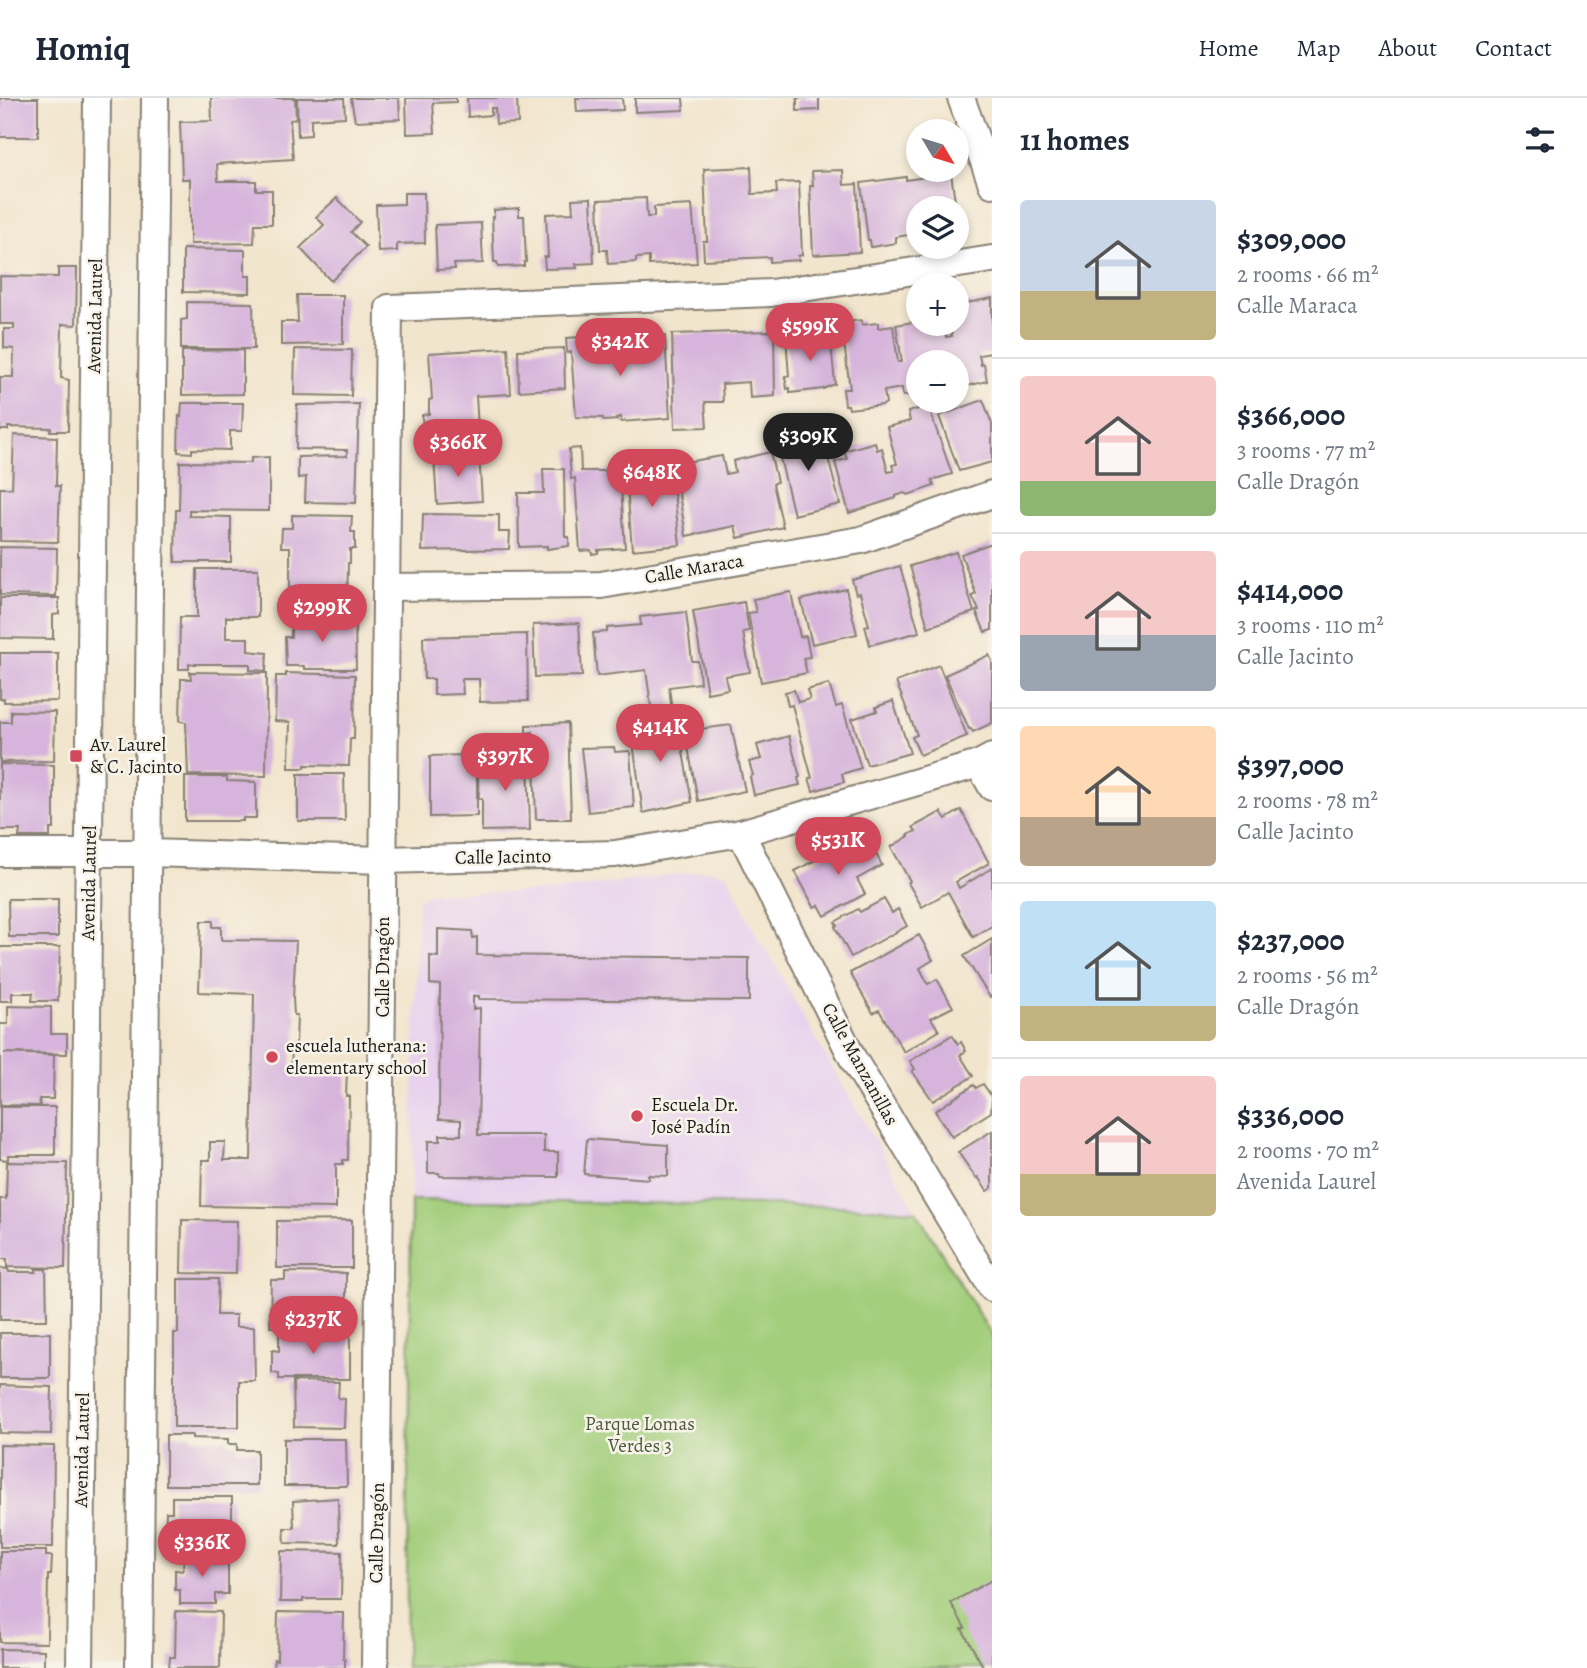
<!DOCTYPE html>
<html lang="en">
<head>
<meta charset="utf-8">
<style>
	body { margin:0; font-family:Alegreya,serif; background:#f2f2f3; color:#1f2937; height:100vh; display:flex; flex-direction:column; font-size:26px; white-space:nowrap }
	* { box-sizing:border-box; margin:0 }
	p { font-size:23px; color:#747a83 }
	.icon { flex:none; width:38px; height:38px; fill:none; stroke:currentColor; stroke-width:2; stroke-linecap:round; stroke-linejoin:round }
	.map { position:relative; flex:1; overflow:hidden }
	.drawer { display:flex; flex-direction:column; background:#fff; width:595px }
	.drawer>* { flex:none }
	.needle { width:46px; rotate:128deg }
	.tools { position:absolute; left:906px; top:21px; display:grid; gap:14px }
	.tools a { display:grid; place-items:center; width:63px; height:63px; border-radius:50%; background:#fff; box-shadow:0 4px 10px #0003; font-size:35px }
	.price { position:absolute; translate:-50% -60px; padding:0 16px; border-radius:24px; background:#d1495b; color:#fff; font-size:23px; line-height:46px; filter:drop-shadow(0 2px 4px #0008) }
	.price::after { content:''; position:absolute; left:50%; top:42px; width:21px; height:16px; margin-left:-10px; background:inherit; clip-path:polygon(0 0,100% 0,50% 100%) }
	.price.selected { background:#222; color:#fff }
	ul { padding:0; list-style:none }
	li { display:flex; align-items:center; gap:21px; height:175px; padding:0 28px }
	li+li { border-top:2px solid #e0e1e3 }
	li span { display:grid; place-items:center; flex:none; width:196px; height:140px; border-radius:7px; color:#555 }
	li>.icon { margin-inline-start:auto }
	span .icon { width:84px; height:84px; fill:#fffc; stroke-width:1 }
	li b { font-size:30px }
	h2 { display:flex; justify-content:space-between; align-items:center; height:84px; padding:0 28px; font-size:30px }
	header { display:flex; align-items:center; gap:42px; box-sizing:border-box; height:98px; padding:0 35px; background:#fff; border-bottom:2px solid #e0e1e3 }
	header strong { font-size:33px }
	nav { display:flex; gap:38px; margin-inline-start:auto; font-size:24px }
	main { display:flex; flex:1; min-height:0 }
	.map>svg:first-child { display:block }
	.built { fill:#e8d2ee }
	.green { fill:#a3ce7b; stroke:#60754c; stroke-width:2 }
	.building { fill:#d7b4dc }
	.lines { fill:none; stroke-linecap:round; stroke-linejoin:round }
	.minor-casing { stroke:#878074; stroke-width:30 }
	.minor { stroke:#fff; stroke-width:26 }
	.poi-dot { fill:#d1495b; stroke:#f7f3e8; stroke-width:2.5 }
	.labels { text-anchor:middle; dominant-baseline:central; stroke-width:5; stroke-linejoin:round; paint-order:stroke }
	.street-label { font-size:19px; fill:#1c1c1c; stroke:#f7f3e8 }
	.poi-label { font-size:19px; fill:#1c1c1c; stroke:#f7f3e8; text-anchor:start }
	.park-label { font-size:19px; fill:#4b5a3d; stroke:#f7f3e8 }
</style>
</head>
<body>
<header>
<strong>Homiq</strong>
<nav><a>Home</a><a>Map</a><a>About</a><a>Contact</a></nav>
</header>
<main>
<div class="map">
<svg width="992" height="1570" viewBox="0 0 992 1570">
	<rect width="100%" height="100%" fill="#f7f3e8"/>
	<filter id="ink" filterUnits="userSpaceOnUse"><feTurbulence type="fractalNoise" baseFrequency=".0143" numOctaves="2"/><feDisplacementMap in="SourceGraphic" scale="14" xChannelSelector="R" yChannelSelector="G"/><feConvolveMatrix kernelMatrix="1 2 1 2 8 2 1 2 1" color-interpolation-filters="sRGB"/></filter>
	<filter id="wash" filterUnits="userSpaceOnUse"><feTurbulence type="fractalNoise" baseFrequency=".00686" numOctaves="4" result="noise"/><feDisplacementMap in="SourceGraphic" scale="28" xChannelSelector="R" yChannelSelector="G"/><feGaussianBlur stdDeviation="1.57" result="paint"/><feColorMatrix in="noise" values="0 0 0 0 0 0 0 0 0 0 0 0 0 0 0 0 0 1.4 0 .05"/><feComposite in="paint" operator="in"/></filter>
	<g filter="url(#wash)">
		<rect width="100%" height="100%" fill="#f2e5cd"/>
		<polygon class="built" points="708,772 727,776 759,843 768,854 811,933 916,1113 836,1108 411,1102 418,802 431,795 547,794"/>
		<polygon class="green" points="411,1102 836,1108 916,1113 992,1238 992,1570 406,1570"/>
		<g id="blocks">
			<g class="building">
				<rect x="0" y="0" width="38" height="39"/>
				<polygon points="211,0 295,0 296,21 290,22 293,61 217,66 218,83 256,83 256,92 272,92 272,126 255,126 254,145 190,146 190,81 182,81 180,24 212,23"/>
				<polygon points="297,0 344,0 345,19 311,21 311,37 298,38"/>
				<polygon points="351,0 399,0 400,21 355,23"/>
				<polygon points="406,0 456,0 456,4 433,5 435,35 407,36"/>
				<polygon points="467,0 517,0 518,25 496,26 495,10 491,10 491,17 468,19"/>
				<polygon points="576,0 622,0 623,12 577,14"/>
				<polygon points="635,0 683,0 684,12 635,14"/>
				<polygon points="797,0 819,0 819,12 797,13"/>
				<polygon points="751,69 752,96 777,95 776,85 799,84 802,157 798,158 799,162 770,164 770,159 704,162 703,143 707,143 704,71"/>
				<polygon points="843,72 844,87 857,86 860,154 813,157 810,88 813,88 812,73"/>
				<polygon points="951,75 956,110 919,110 919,141 915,141 914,136 896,139 896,145 871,149 870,142 868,142 861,85 906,79 906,82"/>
				<polygon points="404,95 424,95 425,145 397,146 397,153 378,154 376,107 404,106"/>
				<polygon points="337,100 360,124 351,134 366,149 331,183 300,150 324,127 316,119"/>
				<polygon points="591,100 594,165 576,166 577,170 545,171 544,159 548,159 546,116 573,115 572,101"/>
				<polygon points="646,100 647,119 654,119 654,109 692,107 697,165 649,167 649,159 636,160 636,164 608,166 607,152 600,152 598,102"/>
				<polygon points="519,110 519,118 524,118 526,164 524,164 524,168 498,169 497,164 494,164 492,119 494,119 494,112"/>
				<polygon points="481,125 483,165 454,166 455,171 437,172 435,127"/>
				<polygon points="183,151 245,152 245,178 250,178 250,195 183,194"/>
				<polygon points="58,170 77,170 76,227 62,226 61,280 69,282 68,333 50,333 51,330 8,329 8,332 0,332 0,279 13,279 14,251 4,250 4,231 14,231 14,226 0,226 0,178 58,179"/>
				<polygon points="297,197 343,197 343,246 281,247 281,224 298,224"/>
				<polygon points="992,200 992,255 979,257 981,267 984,266 987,283 963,289 956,262 919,264 919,295 903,298 902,290 884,293 886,305 883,307 849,311 848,307 845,307 843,291 850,291 843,237 841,237 839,225 861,222 862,227 878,225 878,230 893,228 898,264 902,264 896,227 919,223 919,226 944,226 946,239 952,238 950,226 957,226 957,207"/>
				<polygon points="187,204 253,205 254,251 181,251 181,222 187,221"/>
				<polygon points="774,233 775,298 750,300 749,284 722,286 723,304 705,304 707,329 675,330 672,236"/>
				<polygon points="830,236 835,286 823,291 790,295 790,290 787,291 785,278 789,278 786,239"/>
				<polygon points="616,237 616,241 665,238 670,320 621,324 621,319 616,320 617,322 604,323 603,320 576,319 571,254 567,255 566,240"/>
				<polygon points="508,250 511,296 476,298 479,346 430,349 430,345 424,346 422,317 429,316 429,302 432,301 429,255"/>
				<polygon points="564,250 565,290 519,293 518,252"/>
				<polygon points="295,251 352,252 351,298 294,297"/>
				<polygon points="243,252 243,296 182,297 182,253"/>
				<polygon points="983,302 992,326 992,364 959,373 939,318"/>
				<polygon points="182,305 243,305 242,333 230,333 230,352 192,351 192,355 178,354 179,318 181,319"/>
				<polygon points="359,306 356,405 305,404 306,379 298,380 298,359 347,358 347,352 296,351 297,307"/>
				<polygon points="928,308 952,376 932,382 934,388 908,397 904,395 896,398 896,400 849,415 835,364 847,361 844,353 875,344 877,352 882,350 888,374 894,373 892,367 897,366 887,329 910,323 908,314"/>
				<polygon points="821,333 840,406 794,417 776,344"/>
				<polygon points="14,337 57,339 56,388 60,388 58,444 0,443 0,390 12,390"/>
				<polygon points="580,350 581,373 620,373 625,450 598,452 598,455 592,456 591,452 580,453 575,380 571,381 569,351"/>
				<polygon points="770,354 777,384 773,386 783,429 738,440 735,428 686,438 674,366 722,358 726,376 735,374 733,363"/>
				<polygon points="479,356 482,403 437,406 434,358"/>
				<polygon points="269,359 269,413 189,412 189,418 231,419 231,464 175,464 176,412 179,412 180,364 251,365 251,360"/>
				<polygon points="671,368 680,447 632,452 626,374"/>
				<polygon points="543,371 564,371 565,439 569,439 569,448 547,451 547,448 519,449 518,395 544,395"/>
				<polygon points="423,416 499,417 499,434 510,434 509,451 422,453"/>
				<polygon points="292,417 352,418 351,434 355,434 355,451 350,451 350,465 348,465 347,512 290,511 290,449 281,449 282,430 292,430"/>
				<polygon points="992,445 992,532 985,534 976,513 979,512 972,498 976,496 961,456"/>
				<polygon points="0,449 57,450 56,498 0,497"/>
				<polygon points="956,454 974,514 928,529 910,468"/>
				<polygon points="900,468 919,534 870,547 865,528 869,527 860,495 856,496 852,482"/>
				<polygon points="197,471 258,471 258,519 226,519 226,540 248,540 248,553 267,555 266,573 250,572 250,566 189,566 189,571 179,571 180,519 197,519"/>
				<polygon points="846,491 857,536 812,546 801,502"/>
				<polygon points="791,494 800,539 806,538 810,559 803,560 807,575 761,584 748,515 756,514 753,501"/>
				<polygon points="0,500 59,500 59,516 53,517 53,541 0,540"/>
				<polygon points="744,504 749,533 743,534 750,574 725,578 728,591 707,595 693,513"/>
				<polygon points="686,514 692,563 698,563 700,585 669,589 672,613 652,615 646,572 597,578 593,535 607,534 607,530 641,527 640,519"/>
				<polygon points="291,519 355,521 356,571 304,571 304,568 286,568 285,539 291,539"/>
				<polygon points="579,525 582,578 535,579 533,527"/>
				<polygon points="527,536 528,603 480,604 479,581 462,581 463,596 434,597 434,581 424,581 423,539"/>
				<polygon points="0,555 58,555 58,603 4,604 4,600 0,601"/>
				<polygon points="989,557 992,563 992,625 973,634 971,631 969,631 945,577"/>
				<polygon points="939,567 967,638 920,657 912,639 917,637 896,584"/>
				<polygon points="190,574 267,575 266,678 188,677 186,624 180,623 181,581 191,581"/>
				<polygon points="286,575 355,577 354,641 350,641 349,668 305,667 305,670 289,670 290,624 275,623 276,578 286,578"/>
				<polygon points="829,586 836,609 842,607 861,670 842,676 844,684 813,693 809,680 812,680 792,607 788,608 785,594 794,592 798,604 810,601 807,592"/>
				<polygon points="893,603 910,655 867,667 852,621 877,613 876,609"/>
				<polygon points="11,613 55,614 54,663 0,664 0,624 11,624"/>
				<polygon points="663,619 665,625 683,623 683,654 692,704 643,715 630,624"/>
				<polygon points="568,625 571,721 536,721 533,634 526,635 526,627"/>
				<polygon points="731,627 745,693 698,703 685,633"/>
				<polygon points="789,638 800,679 798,680 800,687 754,697 750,679 753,677 749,664 761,661 757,647"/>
				<polygon points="614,649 615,654 630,653 634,709 588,714 581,650"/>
				<polygon points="466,657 466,673 477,673 477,718 430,719 430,658"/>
				<polygon points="528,657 530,732 482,733 482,701 479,701 478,676 483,676 484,658"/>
				<polygon points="0,666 54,667 54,731 50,731 50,739 19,739 20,732 0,732"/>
				<polygon points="298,676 344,676 345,723 298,723"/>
				<polygon points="185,679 227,679 227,683 256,684 256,720 243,720 243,723 185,723"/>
				<polygon points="961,712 989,765 956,784 959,790 992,770 992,828 973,839 948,794 922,809 908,785 910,783 891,749 909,738 908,737 916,733 913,729 941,714 946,721"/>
				<polygon points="868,741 882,767 857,781 865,796 825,818 819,807 814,809 795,773 838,750 841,756"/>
				<polygon points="8,801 58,801 58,839 9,839"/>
				<polygon points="884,801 892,815 898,811 907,828 851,859 835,829 837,827 835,824 858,811 860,814"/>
				<polygon points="201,823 213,823 213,829 221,829 221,842 296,843 293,901 294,917 297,917 296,947 292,947 291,972 347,972 346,998 349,998 348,1062 343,1062 343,1066 336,1066 336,1110 201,1108 202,1062 210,1062 210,1044 225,1044 224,1062 251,1062 254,896 199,894"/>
				<polygon points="438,831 472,833 473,840 477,839 477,857 749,860 749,903 479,901 479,898 473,898 473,911 480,910 478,1037 544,1037 544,1054 558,1054 558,1079 440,1078 439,1075 428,1075 428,1043 440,1043 440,1037 461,1037 461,1022 439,1021 440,887 430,886 430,858 438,859"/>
				<polygon points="919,837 933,862 920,870 928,886 937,881 953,909 931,920 939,933 904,954 879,912 873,915 850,875"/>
				<polygon points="992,841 992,898 990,899 964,858"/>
				<polygon points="0,849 60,849 58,903 32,903 33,895 12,895 12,903 0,903"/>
				<polygon points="8,908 51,909 51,936 67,936 67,956 4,955 54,957 53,1001 39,1001 40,1008 0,1007 0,926 8,926"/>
				<polygon points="952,937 958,946 961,944 966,953 960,957 973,978 933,1003 912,973 915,971 910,963"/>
				<polygon points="983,986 992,999 991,1014 952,1039 935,1013 974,987 976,990"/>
				<polygon points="0,1009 55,1009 55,1057 8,1057 8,1062 0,1061"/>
				<polygon points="992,1033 992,1090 987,1093 978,1079 976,1080 958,1054"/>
				<polygon points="587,1041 668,1047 668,1078 648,1077 649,1081 584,1076"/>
				<polygon points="7,1064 67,1065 65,1170 7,1169 7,1161 0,1161 0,1101 6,1101"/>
				<polygon points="182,1122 237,1123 236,1176 181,1175"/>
				<polygon points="352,1122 352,1170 277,1170 277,1123"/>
				<polygon points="0,1170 8,1171 9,1174 36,1174 36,1171 46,1171 47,1222 0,1222"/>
				<polygon points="285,1174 346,1175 346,1229 270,1229 271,1182 285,1182"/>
				<polygon points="178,1181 218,1181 217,1217 236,1217 236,1229 254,1229 255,1283 239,1283 239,1329 174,1329 174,1235 178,1235"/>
				<polygon points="329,1232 350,1232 350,1281 279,1281 279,1276 272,1275 272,1252 279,1253 279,1235 329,1235"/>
				<rect x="0" y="1235" width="50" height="45"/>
				<polygon points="293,1283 339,1284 338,1300 345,1301 344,1330 294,1329"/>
				<polygon points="0,1287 52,1289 51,1336 0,1335"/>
				<polygon points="166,1337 192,1337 192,1340 228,1341 228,1346 237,1346 237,1352 257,1352 257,1387 166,1387"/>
				<polygon points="284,1341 346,1341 347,1388 284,1388"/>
				<polygon points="0,1347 54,1348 53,1449 0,1449"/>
				<polygon points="172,1399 232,1399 232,1445 200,1447 200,1452 172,1452 172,1444 165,1444 166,1414 172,1414"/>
				<polygon points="338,1400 339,1446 285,1445 284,1430 294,1430 293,1403"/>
				<polygon points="0,1453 46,1453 46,1458 52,1458 51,1477 48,1477 47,1545 0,1544"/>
				<polygon points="281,1453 342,1454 341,1501 303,1501 303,1504 280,1504"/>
				<polygon points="184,1458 228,1458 228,1496 215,1496 215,1506 180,1506 180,1492 175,1492 175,1472 183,1473"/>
				<polygon points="992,1482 992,1570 984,1570 962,1531 965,1530 951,1505"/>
				<polygon points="176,1513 221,1514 220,1570 169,1570 170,1559 175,1559"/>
				<polygon points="278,1514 344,1515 343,1561 345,1561 345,1570 273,1570 274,1561 277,1562"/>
				<polygon points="0,1551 44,1552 44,1570 0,1570"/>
			</g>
		</g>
	</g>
	<g filter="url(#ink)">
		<use href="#blocks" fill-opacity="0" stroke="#878074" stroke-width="2"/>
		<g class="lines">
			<defs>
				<g id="minor">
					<polyline points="961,0 992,86"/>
					<polyline points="387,489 601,487 861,442 992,396"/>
					<polyline points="979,666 992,689"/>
					<polyline points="741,735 852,959 992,1190"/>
					<polyline points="0,755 148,755 384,762 615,756 741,735 979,666 992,659"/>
					<polyline points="80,1570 97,0"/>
					<polyline points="139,1570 155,0"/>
					<polyline points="375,1570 389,210 771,195 992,161"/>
				</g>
			</defs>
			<use href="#minor" class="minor-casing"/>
			<use href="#minor" class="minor"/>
		</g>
	</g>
	<g class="poi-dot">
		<rect x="69" y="651" width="14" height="14" rx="3.5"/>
		<circle cx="272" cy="959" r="7"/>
		<circle cx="637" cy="1018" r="7"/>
	</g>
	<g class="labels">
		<g class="street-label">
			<text transform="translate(95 218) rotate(-89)">Avenida Laurel</text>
			<text transform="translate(694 471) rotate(-10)">Calle Maraca</text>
			<text transform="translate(503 759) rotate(-1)">Calle Jacinto</text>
			<text transform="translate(89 785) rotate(-89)">Avenida Laurel</text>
			<text transform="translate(383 869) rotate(-90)">Calle Dragón</text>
			<text transform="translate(860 966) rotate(61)">Calle Manzanillas</text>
			<text transform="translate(82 1352) rotate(-89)">Avenida Laurel</text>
			<text transform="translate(377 1435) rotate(-89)">Calle Dragón</text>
		</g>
		<g class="poi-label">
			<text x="90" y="647">Av. Laurel<tspan x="90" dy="22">&amp; C. Jacinto</tspan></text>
			<text x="286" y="948">escuela lutherana:<tspan x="286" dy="22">elementary school</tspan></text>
			<text x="651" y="1007">Escuela Dr.<tspan x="651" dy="22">José Padín</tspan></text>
		</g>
		<g class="park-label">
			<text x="640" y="1326">Parque Lomas<tspan x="640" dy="22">Verdes 3</tspan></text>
		</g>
	</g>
</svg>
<div class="tools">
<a><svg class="needle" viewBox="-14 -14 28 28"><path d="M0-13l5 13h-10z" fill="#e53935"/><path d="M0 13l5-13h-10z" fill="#747a83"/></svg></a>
<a><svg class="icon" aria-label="layers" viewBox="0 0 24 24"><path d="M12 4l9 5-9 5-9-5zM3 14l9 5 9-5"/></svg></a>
<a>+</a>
<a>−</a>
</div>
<b class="price" style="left:810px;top:265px">$599K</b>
<b class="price" style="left:620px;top:280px">$342K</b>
<b class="price selected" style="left:808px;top:375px">$309K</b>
<b class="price" style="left:458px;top:381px">$366K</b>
<b class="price" style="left:652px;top:411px">$648K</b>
<b class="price" style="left:322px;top:546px">$299K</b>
<b class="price" style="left:660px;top:666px">$414K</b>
<b class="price" style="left:505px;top:695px">$397K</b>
<b class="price" style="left:838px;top:779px">$531K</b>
<b class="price" style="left:313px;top:1258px">$237K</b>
<b class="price" style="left:202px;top:1481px">$336K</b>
</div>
<section class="drawer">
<h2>11 homes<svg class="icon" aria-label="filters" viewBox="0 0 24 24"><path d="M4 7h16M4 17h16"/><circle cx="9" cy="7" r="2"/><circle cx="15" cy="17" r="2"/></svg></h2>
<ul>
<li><span style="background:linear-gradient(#c9d6e8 65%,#c2b280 0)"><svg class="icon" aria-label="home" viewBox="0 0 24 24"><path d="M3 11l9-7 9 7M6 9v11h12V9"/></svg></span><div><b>$309,000</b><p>2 rooms · 66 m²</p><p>Calle Maraca</p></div></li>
<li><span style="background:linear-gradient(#f6c9c9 75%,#8fb573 0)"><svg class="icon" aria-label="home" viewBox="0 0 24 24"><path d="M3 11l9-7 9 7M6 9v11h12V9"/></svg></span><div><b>$366,000</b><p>3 rooms · 77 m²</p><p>Calle Dragón</p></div></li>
<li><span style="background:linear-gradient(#f6c9c9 60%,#9aa5b1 0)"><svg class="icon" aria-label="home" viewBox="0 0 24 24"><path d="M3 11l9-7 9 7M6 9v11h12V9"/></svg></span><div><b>$414,000</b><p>3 rooms · 110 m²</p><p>Calle Jacinto</p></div></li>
<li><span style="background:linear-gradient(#ffd9b3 65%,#b9a48a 0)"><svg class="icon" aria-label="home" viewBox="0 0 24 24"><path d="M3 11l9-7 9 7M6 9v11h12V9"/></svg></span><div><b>$397,000</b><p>2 rooms · 78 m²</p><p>Calle Jacinto</p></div></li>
<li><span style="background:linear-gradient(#bfe0f5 75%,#c2b280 0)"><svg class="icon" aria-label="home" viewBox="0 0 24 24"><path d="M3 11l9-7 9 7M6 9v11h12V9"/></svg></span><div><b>$237,000</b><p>2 rooms · 56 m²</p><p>Calle Dragón</p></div></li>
<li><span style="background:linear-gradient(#f6c9c9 70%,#c2b280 0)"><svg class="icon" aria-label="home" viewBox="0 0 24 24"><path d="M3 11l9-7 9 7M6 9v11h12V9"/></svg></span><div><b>$336,000</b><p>2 rooms · 70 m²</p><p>Avenida Laurel</p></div></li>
</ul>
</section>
</main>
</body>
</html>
